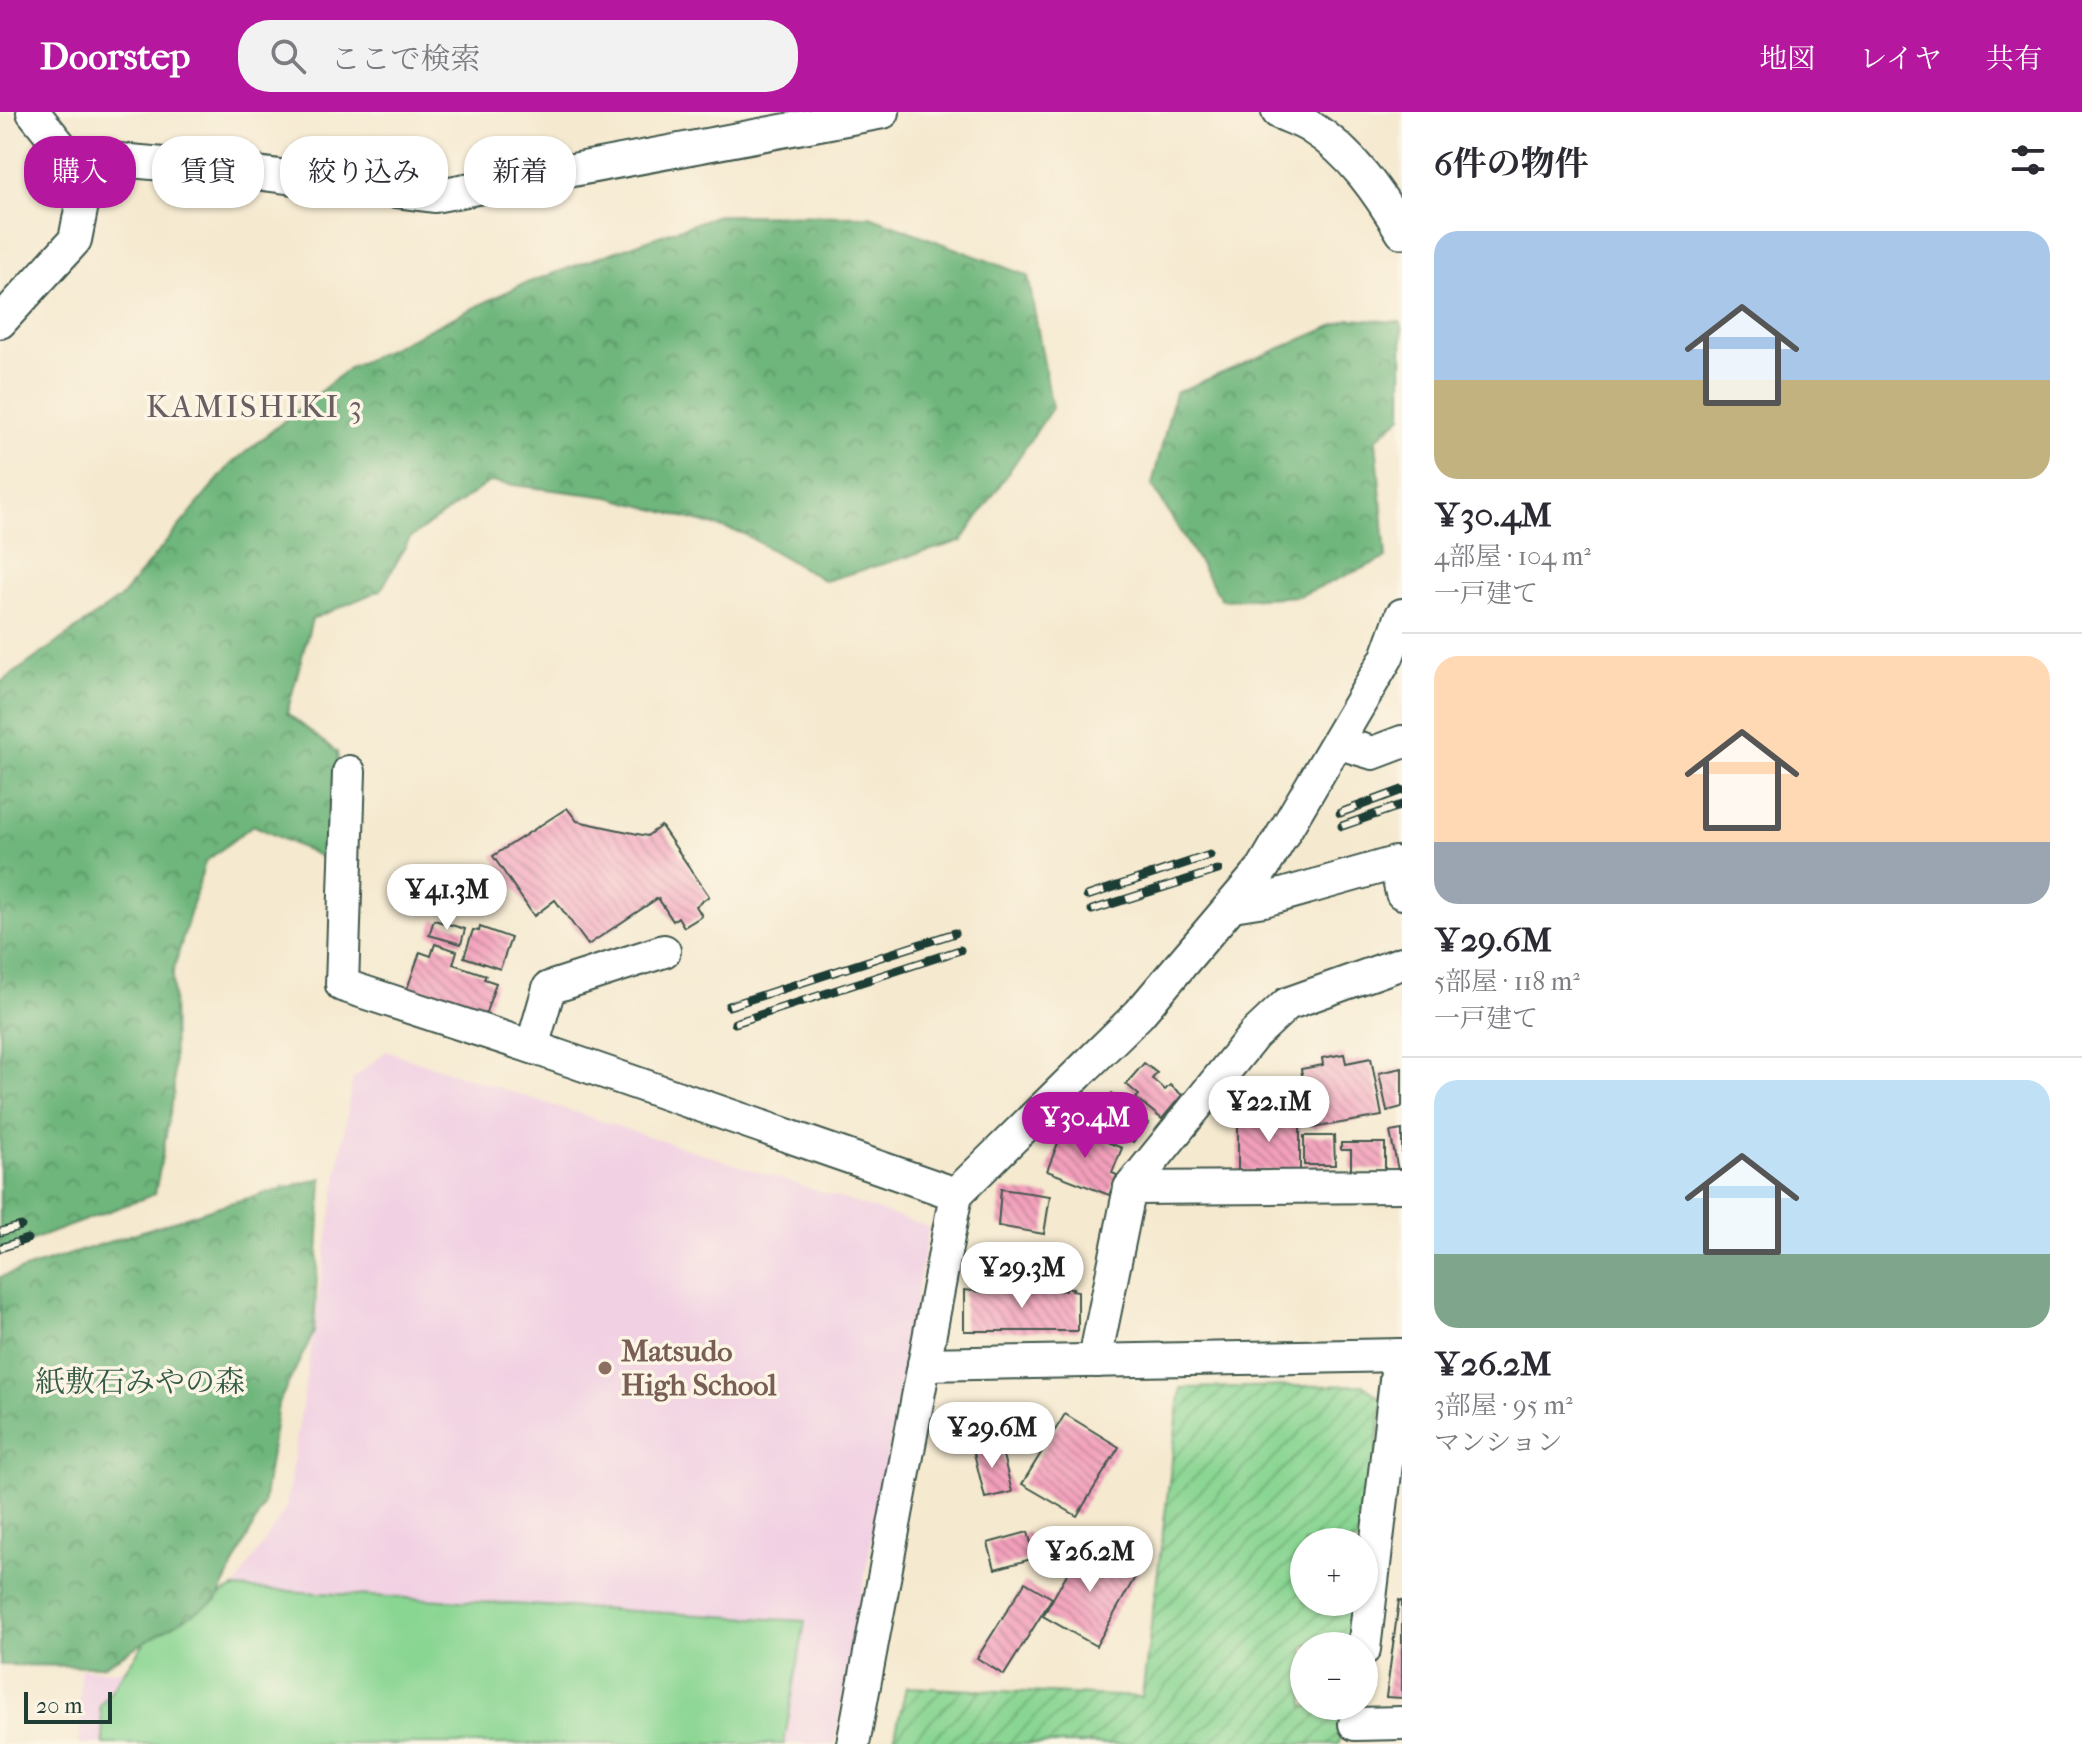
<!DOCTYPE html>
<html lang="ja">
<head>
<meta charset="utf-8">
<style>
	body { margin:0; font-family:"IM FELL French Canon","Noto Serif JP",serif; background:#f2f2f3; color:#2b2b33; height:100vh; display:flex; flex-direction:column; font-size:30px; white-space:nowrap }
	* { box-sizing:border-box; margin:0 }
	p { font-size:26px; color:#7c7c81 }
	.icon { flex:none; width:44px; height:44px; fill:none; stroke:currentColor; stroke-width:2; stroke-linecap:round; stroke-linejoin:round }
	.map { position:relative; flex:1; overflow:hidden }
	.sheet { display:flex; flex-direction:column; background:#fff; width:680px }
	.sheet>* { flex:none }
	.top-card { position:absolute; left:24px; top:24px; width:760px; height:72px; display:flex; gap:16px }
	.tools { position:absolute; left:1290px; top:1416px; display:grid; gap:16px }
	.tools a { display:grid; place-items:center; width:88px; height:88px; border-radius:50%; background:#fff; box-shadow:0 2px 6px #0004; font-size:40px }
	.scale { position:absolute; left:24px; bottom:20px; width:88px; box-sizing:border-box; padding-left:8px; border:4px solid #1f3d34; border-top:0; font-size:22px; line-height:28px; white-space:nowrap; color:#1f3d34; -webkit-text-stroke:6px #fcf5e5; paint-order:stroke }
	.price { position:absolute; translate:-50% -68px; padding:0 18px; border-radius:28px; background:#fff; color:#222; font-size:26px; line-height:52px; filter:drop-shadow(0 2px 4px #0008) }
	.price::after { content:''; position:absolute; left:50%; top:48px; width:24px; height:18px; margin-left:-12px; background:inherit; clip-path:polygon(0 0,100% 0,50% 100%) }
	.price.on { background:#b5179e; color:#fff }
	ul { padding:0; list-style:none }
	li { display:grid; align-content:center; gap:16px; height:424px; padding:0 32px }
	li+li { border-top:2px solid #e1e1e2 }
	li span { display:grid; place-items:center; height:248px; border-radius:24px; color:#555 }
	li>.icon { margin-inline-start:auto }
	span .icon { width:144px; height:144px; fill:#fffc; stroke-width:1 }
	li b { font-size:34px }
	h2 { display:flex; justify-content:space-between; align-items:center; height:96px; padding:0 32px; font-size:34px }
	.tag { padding:0 28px; border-radius:32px; background:#fff; box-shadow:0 2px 6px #0004; font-size:28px; line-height:72px }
	.tag.on { background:#b5179e; color:#fff }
	header { display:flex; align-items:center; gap:48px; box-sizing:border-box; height:112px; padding:0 40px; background:#b5179e; color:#fff }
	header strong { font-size:38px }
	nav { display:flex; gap:44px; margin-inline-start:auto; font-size:28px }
	.search { width:560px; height:72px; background:#f2f2f3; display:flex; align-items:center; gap:20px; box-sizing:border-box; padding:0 28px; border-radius:32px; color:#7c7c81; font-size:30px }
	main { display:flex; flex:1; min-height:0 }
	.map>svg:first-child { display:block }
	.built { fill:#f1d0e3 }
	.grass { fill:#89d592; stroke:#548963; stroke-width:2 }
	.forest { fill:url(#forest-crowns); stroke:#467a58; stroke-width:2 }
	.garden { fill:url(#garden-furrows); stroke:#548963; stroke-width:2 }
	.building { fill:url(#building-back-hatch) }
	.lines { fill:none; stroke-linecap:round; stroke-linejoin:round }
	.minor-casing { stroke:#3f574b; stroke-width:36 }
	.minor { stroke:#fff; stroke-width:32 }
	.rail-casing { stroke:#1f3d34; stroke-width:9 }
	.rail { stroke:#fcf5e5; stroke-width:6; stroke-dasharray:18; stroke-linecap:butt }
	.education-dot { fill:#8d6e63; stroke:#fcf5e5; stroke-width:3 }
	.labels { text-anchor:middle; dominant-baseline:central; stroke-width:7; stroke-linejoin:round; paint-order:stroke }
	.education-label { font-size:30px; font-weight:bold; fill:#785e54; stroke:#fcf5e5; text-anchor:start }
	.park-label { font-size:30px; fill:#345b47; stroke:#fcf5e5 }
	.neighbourhood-label { font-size:32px; letter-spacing:2px; fill:#695f63; stroke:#fcf5e5 }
</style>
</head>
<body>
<header>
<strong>Doorstep</strong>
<div class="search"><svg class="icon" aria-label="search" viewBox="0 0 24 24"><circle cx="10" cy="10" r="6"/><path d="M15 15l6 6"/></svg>ここで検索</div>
<nav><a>地図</a><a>レイヤ</a><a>共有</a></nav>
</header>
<main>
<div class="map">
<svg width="1402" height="1632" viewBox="0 0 1402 1632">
	<defs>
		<pattern id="forest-crowns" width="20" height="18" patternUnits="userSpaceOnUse" patternTransform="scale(2)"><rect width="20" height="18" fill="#6eb67c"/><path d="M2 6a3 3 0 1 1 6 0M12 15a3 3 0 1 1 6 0" fill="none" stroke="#5a9566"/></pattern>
		<pattern id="garden-furrows" width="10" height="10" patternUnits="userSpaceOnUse" patternTransform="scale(2)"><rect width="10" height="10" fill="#89d592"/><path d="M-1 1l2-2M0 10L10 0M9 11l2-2" fill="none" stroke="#6fae78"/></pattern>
		<pattern id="building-back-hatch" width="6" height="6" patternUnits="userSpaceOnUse" patternTransform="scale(2)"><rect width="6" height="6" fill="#f39fbb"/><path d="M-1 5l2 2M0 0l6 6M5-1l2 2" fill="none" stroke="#c48399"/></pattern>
	</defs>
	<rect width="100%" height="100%" fill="#fcf5e5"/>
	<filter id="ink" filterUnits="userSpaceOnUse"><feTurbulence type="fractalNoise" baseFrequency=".0125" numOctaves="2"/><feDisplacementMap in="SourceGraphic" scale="16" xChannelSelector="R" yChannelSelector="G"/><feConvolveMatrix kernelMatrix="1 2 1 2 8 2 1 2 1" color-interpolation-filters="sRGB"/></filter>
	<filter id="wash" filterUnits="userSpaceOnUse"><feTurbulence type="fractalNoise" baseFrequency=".006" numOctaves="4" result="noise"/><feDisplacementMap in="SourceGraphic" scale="32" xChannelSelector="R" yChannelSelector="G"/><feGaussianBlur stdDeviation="1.8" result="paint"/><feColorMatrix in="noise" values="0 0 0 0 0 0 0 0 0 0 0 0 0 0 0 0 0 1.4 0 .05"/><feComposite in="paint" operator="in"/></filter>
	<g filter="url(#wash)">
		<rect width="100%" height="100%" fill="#f5e9cf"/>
		<polygon class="built" points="386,939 929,1115 834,1632 80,1632 80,1557 119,1559 220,1498 286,1396 352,968"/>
		<polygon class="grass" points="234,1476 805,1509 784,1632 104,1632 100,1594 156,1514"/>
		<g class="forest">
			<polygon points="718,103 870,104 1028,164 1052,296 962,429 825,469 742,421 609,385 489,370 410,426 381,478 312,507 287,601 337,640 347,726 328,748 253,713 205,750 173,860 174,980 155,1082 0,1140 0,571 120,486 230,353 349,256 521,173"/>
			<polygon points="1349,207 1400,210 1402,216 1402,304 1376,327 1386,446 1299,484 1222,488 1152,373 1175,281"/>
			<polygon points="322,1066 314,1220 278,1292 263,1394 217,1488 103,1554 0,1553 0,1165 226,1092"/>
		</g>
		<polygon class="garden" points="1364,1273 1383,1289 1364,1430 1304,1430 1304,1490 1357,1490 1352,1534 1304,1534 1304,1594 1344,1594 1339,1632 893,1632 906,1575 1142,1585 1181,1276"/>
		<g id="blocks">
			<g class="building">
				<polygon points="567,696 577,709 647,724 661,714 709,784 696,794 702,804 684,815 678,805 673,809 658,786 588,833 555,788 534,804 493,744"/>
				<polygon points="434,808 465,817 461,832 429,823"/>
				<polygon points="480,815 511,826 500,857 464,845 473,818 479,819"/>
				<polygon points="435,832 457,839 453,852 486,863 484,867 496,871 484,906 406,880 420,840 431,844"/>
				<polygon points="1344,942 1346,951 1371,946 1382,1004 1312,1016 1301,957 1323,953 1322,946"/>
				<polygon points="1144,951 1157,961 1152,967 1165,978 1170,973 1182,983 1162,1007 1136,986 1139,983 1126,972"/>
				<polygon points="1402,956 1402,995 1387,999 1379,961"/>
				<polygon points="1112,981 1149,1011 1133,1030 1099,1001 1106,994 1103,991"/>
				<polygon points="1300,1005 1300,1058 1238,1059 1238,1006"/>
				<polygon points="1065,1013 1122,1036 1112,1061 1117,1063 1109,1083 1047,1059"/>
				<polygon points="1402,1018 1402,1058 1398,1058 1390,1020"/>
				<polygon points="1304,1024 1334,1024 1335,1053 1304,1053"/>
				<polygon points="1341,1031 1385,1031 1385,1058 1351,1058 1351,1038 1341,1038"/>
				<polygon points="1001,1077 1050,1084 1044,1122 998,1114"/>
				<polygon points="1039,1176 1066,1179 1066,1176 1073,1176 1072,1178 1078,1179 1078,1219 964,1219 964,1178 994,1181 993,1179"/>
				<polygon points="1065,1302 1119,1335 1077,1404 1022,1372"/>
				<polygon points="1000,1331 1012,1380 985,1386 973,1337"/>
				<polygon points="1028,1420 1035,1446 995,1457 988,1431"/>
				<polygon points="1085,1430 1138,1460 1096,1534 1043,1504"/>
				<polygon points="1025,1470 1052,1486 1004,1563 977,1546"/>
				<polygon points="1399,1488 1402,1489 1402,1586 1386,1585"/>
			</g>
		</g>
	</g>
	<g filter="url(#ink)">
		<use href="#blocks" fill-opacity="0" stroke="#3f574b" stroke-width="2"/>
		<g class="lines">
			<defs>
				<g id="minor">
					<polyline points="33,0 87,67"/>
					<path d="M1278 0C1289 5 1302 9 1312 16 1351 40 1379 81 1402 120"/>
					<polyline points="0,210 75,128 87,67 119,48 241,59 434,84 883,0"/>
					<polyline points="1339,631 1373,641 1402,630"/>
					<polyline points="349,660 342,873 532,935 956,1082"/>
					<polyline points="1233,793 1264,788 1395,751 1402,781"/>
					<polyline points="532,935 549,876 664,839"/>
					<polyline points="1130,1076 1254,923 1287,892 1402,851"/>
					<polyline points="1097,1249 1098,1232 1130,1076 1402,1074"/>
					<polyline points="924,1252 1402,1243"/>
					<polyline points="1364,1537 1399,1243"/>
					<polyline points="1355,1612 1402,1611"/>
					<polyline points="853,1632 956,1082 1139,902 1263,756 1387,545 1402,503"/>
				</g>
			</defs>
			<use href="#minor" class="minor-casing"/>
			<use href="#minor" class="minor"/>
			<defs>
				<g id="rail">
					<polyline points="1340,701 1402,678"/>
					<polyline points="1342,714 1402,693"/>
					<polyline points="1087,784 1210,743"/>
					<polyline points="1092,798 1218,758"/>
					<polyline points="729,894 955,821"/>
					<polyline points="735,911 960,838"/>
					<polyline points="0,1120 21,1114"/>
					<polyline points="0,1136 27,1127"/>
				</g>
			</defs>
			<use href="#rail" class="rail-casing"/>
			<use href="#rail" class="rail"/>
		</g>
	</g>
	<circle class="education-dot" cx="605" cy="1256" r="8"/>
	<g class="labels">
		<g class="education-label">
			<text x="621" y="1239">Matsudo<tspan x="621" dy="34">High School</tspan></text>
		</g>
		<g class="park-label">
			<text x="140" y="1270">紙敷石みやの森</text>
		</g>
		<g class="neighbourhood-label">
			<text x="255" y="294">KAMISHIKI 3</text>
		</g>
	</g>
</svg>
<div class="tools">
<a>+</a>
<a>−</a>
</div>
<div class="scale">20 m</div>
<b class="price" style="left:447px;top:820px">¥41.3M</b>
<b class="price" style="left:1269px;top:1032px">¥22.1M</b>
<b class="price on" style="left:1085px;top:1048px">¥30.4M</b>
<b class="price" style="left:1022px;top:1198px">¥29.3M</b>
<b class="price" style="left:992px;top:1358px">¥29.6M</b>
<b class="price" style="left:1090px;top:1482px">¥26.2M</b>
<div class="top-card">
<a class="tag on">購入</a>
<a class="tag">賃貸</a>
<a class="tag">絞り込み</a>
<a class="tag">新着</a>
</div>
</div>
<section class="sheet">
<h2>6件の物件<svg class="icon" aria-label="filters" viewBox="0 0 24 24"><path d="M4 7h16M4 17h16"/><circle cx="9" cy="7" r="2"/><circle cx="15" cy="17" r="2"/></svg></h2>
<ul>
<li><span style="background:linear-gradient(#a9c7e8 60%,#c2b280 0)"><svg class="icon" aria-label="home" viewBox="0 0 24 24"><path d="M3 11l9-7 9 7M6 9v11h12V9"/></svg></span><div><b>¥30.4M</b><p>4部屋 · 104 m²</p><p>一戸建て</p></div></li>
<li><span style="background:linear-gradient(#ffd9b3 75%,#9aa5b1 0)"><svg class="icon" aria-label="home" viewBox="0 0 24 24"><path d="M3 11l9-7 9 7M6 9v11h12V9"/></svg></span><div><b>¥29.6M</b><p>5部屋 · 118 m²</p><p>一戸建て</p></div></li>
<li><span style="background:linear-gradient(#bfe0f5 70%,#7fa58c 0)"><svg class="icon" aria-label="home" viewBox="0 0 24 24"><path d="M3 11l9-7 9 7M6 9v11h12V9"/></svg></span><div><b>¥26.2M</b><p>3部屋 · 95 m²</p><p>マンション</p></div></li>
</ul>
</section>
</main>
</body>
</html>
